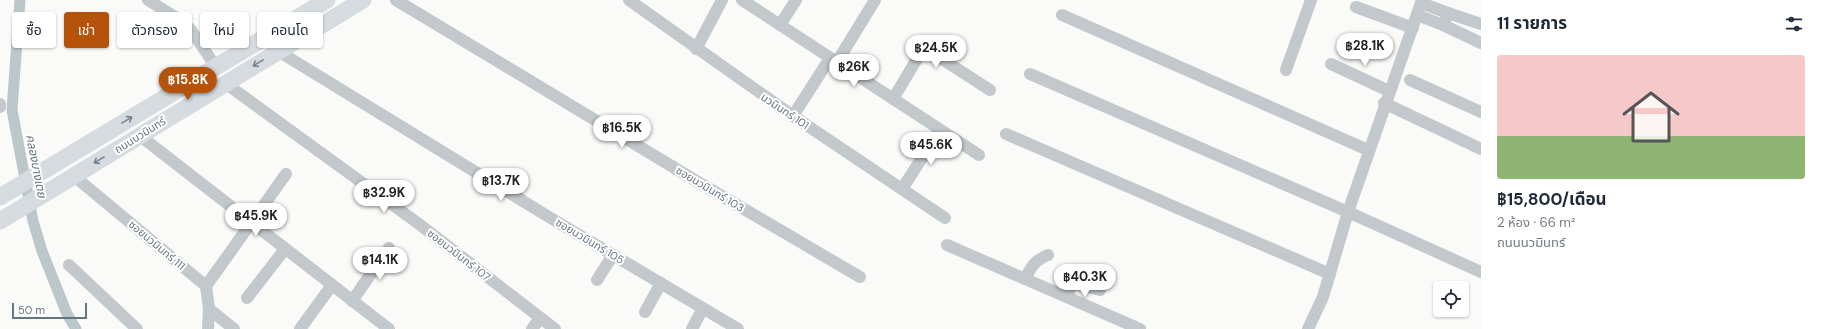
<!DOCTYPE html>
<html lang="th">
<head>
<meta charset="utf-8">
<style>
	body { margin:0; font-family:"DM Sans","Noto Sans Thai",sans-serif; background:#f6f6f7; color:#1f2937; height:100vh; display:flex; flex-direction:column; font-size:15px; white-space:nowrap }
	* { box-sizing:border-box; margin:0 }
	p { font-size:13px; color:#747a83 }
	.icon { flex:none; width:22px; height:22px; fill:none; stroke:currentColor; stroke-width:2; stroke-linecap:round; stroke-linejoin:round }
	.map { position:relative; flex:1; overflow:hidden }
	.side { display:flex; flex-direction:column; background:#fff; width:340px }
	.side>* { flex:none }
	.guide { position:absolute; left:12px; top:12px; width:380px; height:36px; display:flex; gap:8px }
	.fabs { position:absolute; left:1433px; top:281px; display:grid; gap:8px }
	.fabs a { display:grid; place-items:center; width:36px; height:36px; border-radius:4px; background:#fff; box-shadow:0 1px 3px #0004; font-size:20px }
	.scale { position:absolute; left:12px; bottom:10px; width:75px; box-sizing:border-box; padding-left:4px; border:2px solid #657683; border-top:0; font-size:11px; line-height:14px; white-space:nowrap; color:#657683; -webkit-text-stroke:3px #fff; paint-order:stroke }
	.price { position:absolute; translate:-50% -34px; padding:0 9px; border-radius:14px; background:#fff; color:#222; font-size:13px; line-height:26px; filter:drop-shadow(0 1px 2px #0008) }
	.price::after { content:''; position:absolute; left:50%; top:24px; width:12px; height:9px; margin-left:-6px; background:inherit; clip-path:polygon(0 0,100% 0,50% 100%) }
	.price.active { background:#b45309; color:#fff }
	ul { padding:0; list-style:none }
	li { display:grid; align-content:center; gap:8px; height:212px; padding:0 16px }
	li+li { border-top:1px solid #e0e1e3 }
	li span { display:grid; place-items:center; height:124px; border-radius:4px; color:#555 }
	li>.icon { margin-inline-start:auto }
	span .icon { width:72px; height:72px; fill:#fffc; stroke-width:1 }
	li b { font-size:17px }
	h2 { display:flex; justify-content:space-between; align-items:center; height:48px; padding:0 16px; font-size:17px }
	.pill { padding:0 14px; border-radius:4px; background:#fff; box-shadow:0 1px 3px #0004; font-size:14px; line-height:36px }
	.pill.active { background:#b45309; color:#fff }
	main { display:flex; flex:1; min-height:0 }
	.map>svg:first-child { display:block }
	.lines { fill:none; stroke-linecap:round; stroke-linejoin:round }
	.canal { stroke:#bbc7cb; stroke-width:11 }
	.street { stroke:#c3c8cc; stroke-width:12 }
	.secondary { stroke:#d6dbdf; stroke-width:17 }
	.oneway { stroke:#768591 }
	.labels { text-anchor:middle; dominant-baseline:central; stroke-width:4; stroke-linejoin:round; paint-order:stroke }
	.street-label { font-size:11px; fill:#657683; stroke:#fff }
	.water-label { font-size:12px; font-style:italic; fill:#60757c; stroke:#fff }
</style>
</head>
<body>
<main>
<div class="map">
<svg width="1481" height="329" viewBox="0 0 1481 329">
	<rect width="100%" height="100%" fill="#fafaf8"/>
	<g class="lines">
		<polyline class="canal" points="20,0 12,110 33,221 42,251 67,314 76,329"/>
		<g class="street">
			<polyline points="148,0 180,20 191,30 216,67"/>
			<polyline points="396,0 698,182 860,277"/>
			<polyline points="629,0 793,116 945,218"/>
			<polyline points="742,0 979,155"/>
			<polyline points="1421,3 1448,13"/>
			<polyline points="1356,7 1413,28"/>
			<polyline points="1062,15 1368,150"/>
			<polyline points="1417,15 1443,25 1481,43"/>
			<polyline points="780,25 796,0"/>
			<polyline points="1443,25 1448,13 1481,24"/>
			<polyline points="696,49 722,0"/>
			<polyline points="278,51 549,217 738,329"/>
			<polyline points="837,62 875,0"/>
			<polyline points="1331,64 1389,91"/>
			<polyline points="1286,70 1311,0"/>
			<polyline points="1030,74 1348,212 1481,272"/>
			<polyline points="1410,80 1481,112"/>
			<polyline points="225,83 419,224 555,329"/>
			<polyline points="893,99 920,54 928,50 990,90"/>
			<polyline points="1384,103 1481,149"/>
			<polyline points="0,104 0,107"/>
			<polyline points="793,116 830,58"/>
			<polyline points="1006,134 1330,274"/>
			<polyline points="139,135 389,329"/>
			<polyline points="74,176 206,286 209,309 208,329"/>
			<polyline points="902,189 940,130"/>
			<polyline points="947,245 1140,329"/>
			<polyline points="69,265 137,329"/>
			<path d="M1025 279C1031 267 1035 260 1048 255"/>
			<polyline points="597,280 613,255"/>
			<polyline points="206,286 286,174"/>
			<polyline points="1066,296 1071,287 1076,284 1100,290"/>
			<polyline points="247,298 285,249"/>
			<polyline points="352,301 389,248"/>
			<polyline points="209,309 234,329"/>
			<polyline points="645,312 661,283"/>
			<polyline points="300,329 332,285"/>
			<polyline points="532,329 540,318"/>
			<polyline points="692,329 703,308"/>
			<polyline points="1308,329 1323,297 1348,212 1422,0"/>
		</g>
		<g class="secondary">
			<polyline points="0,197 327,0"/>
			<polyline points="0,221 363,0"/>
		</g>
	</g>
	<defs><path id="oneway-shaft" d="M-6 0H5M1.5-3L5.5 0L1.5 3" fill="none" stroke-width="1.6" stroke-linecap="round" stroke-linejoin="round"/></defs>
	<g class="oneway">
		<use href="#oneway-shaft" transform="translate(258 63) rotate(149)"/>
		<use href="#oneway-shaft" transform="translate(127 120) rotate(-31)"/>
		<use href="#oneway-shaft" transform="translate(99 160) rotate(148)"/>
	</g>
	<g class="labels">
		<g class="street-label">
			<text transform="translate(785 111) rotate(34)">นวมินทร์ 101</text>
			<text transform="translate(140 135) rotate(-32)">ถนนนวมินทร์</text>
			<text transform="translate(710 189) rotate(31)">ซอยนวมินทร์ 103</text>
			<text transform="translate(590 241) rotate(31)">ซอยนวมินทร์ 105</text>
			<text transform="translate(157 245) rotate(40)">ซอยนวมินทร์ 111</text>
			<text transform="translate(459 255) rotate(38)">ซอยนวมินทร์ 107</text>
		</g>
		<g class="water-label">
			<text transform="translate(36 166) rotate(79)">คลองบางเตย</text>
		</g>
	</g>
</svg>
<div class="fabs">
<a><svg class="icon" aria-label="locate" viewBox="0 0 24 24"><circle cx="12" cy="12" r="6"/><path d="M12 2v4M12 18v4M2 12h4M18 12h4"/></svg></a>
</div>
<div class="scale">50 m</div>
<b class="price" style="left:1365px;top:67px">฿28.1K</b>
<b class="price" style="left:936px;top:69px">฿24.5K</b>
<b class="price" style="left:854px;top:88px">฿26K</b>
<b class="price active" style="left:188px;top:101px">฿15.8K</b>
<b class="price" style="left:622px;top:149px">฿16.5K</b>
<b class="price" style="left:931px;top:166px">฿45.6K</b>
<b class="price" style="left:501px;top:202px">฿13.7K</b>
<b class="price" style="left:384px;top:214px">฿32.9K</b>
<b class="price" style="left:256px;top:237px">฿45.9K</b>
<b class="price" style="left:380px;top:281px">฿14.1K</b>
<b class="price" style="left:1085px;top:298px">฿40.3K</b>
<div class="guide">
<a class="pill">ซื้อ</a>
<a class="pill active">เช่า</a>
<a class="pill">ตัวกรอง</a>
<a class="pill">ใหม่</a>
<a class="pill">คอนโด</a>
</div>
</div>
<section class="side">
<h2>11 รายการ<svg class="icon" aria-label="filters" viewBox="0 0 24 24"><path d="M4 7h16M4 17h16"/><circle cx="9" cy="7" r="2"/><circle cx="15" cy="17" r="2"/></svg></h2>
<ul>
<li><span style="background:linear-gradient(#f6c9c9 65%,#8fb573 0)"><svg class="icon" aria-label="home" viewBox="0 0 24 24"><path d="M3 11l9-7 9 7M6 9v11h12V9"/></svg></span><div><b>฿15,800/เดือน</b><p>2 ห้อง · 66 m²</p><p>ถนนนวมินทร์</p></div></li>
</ul>
</section>
</main>
</body>
</html>
